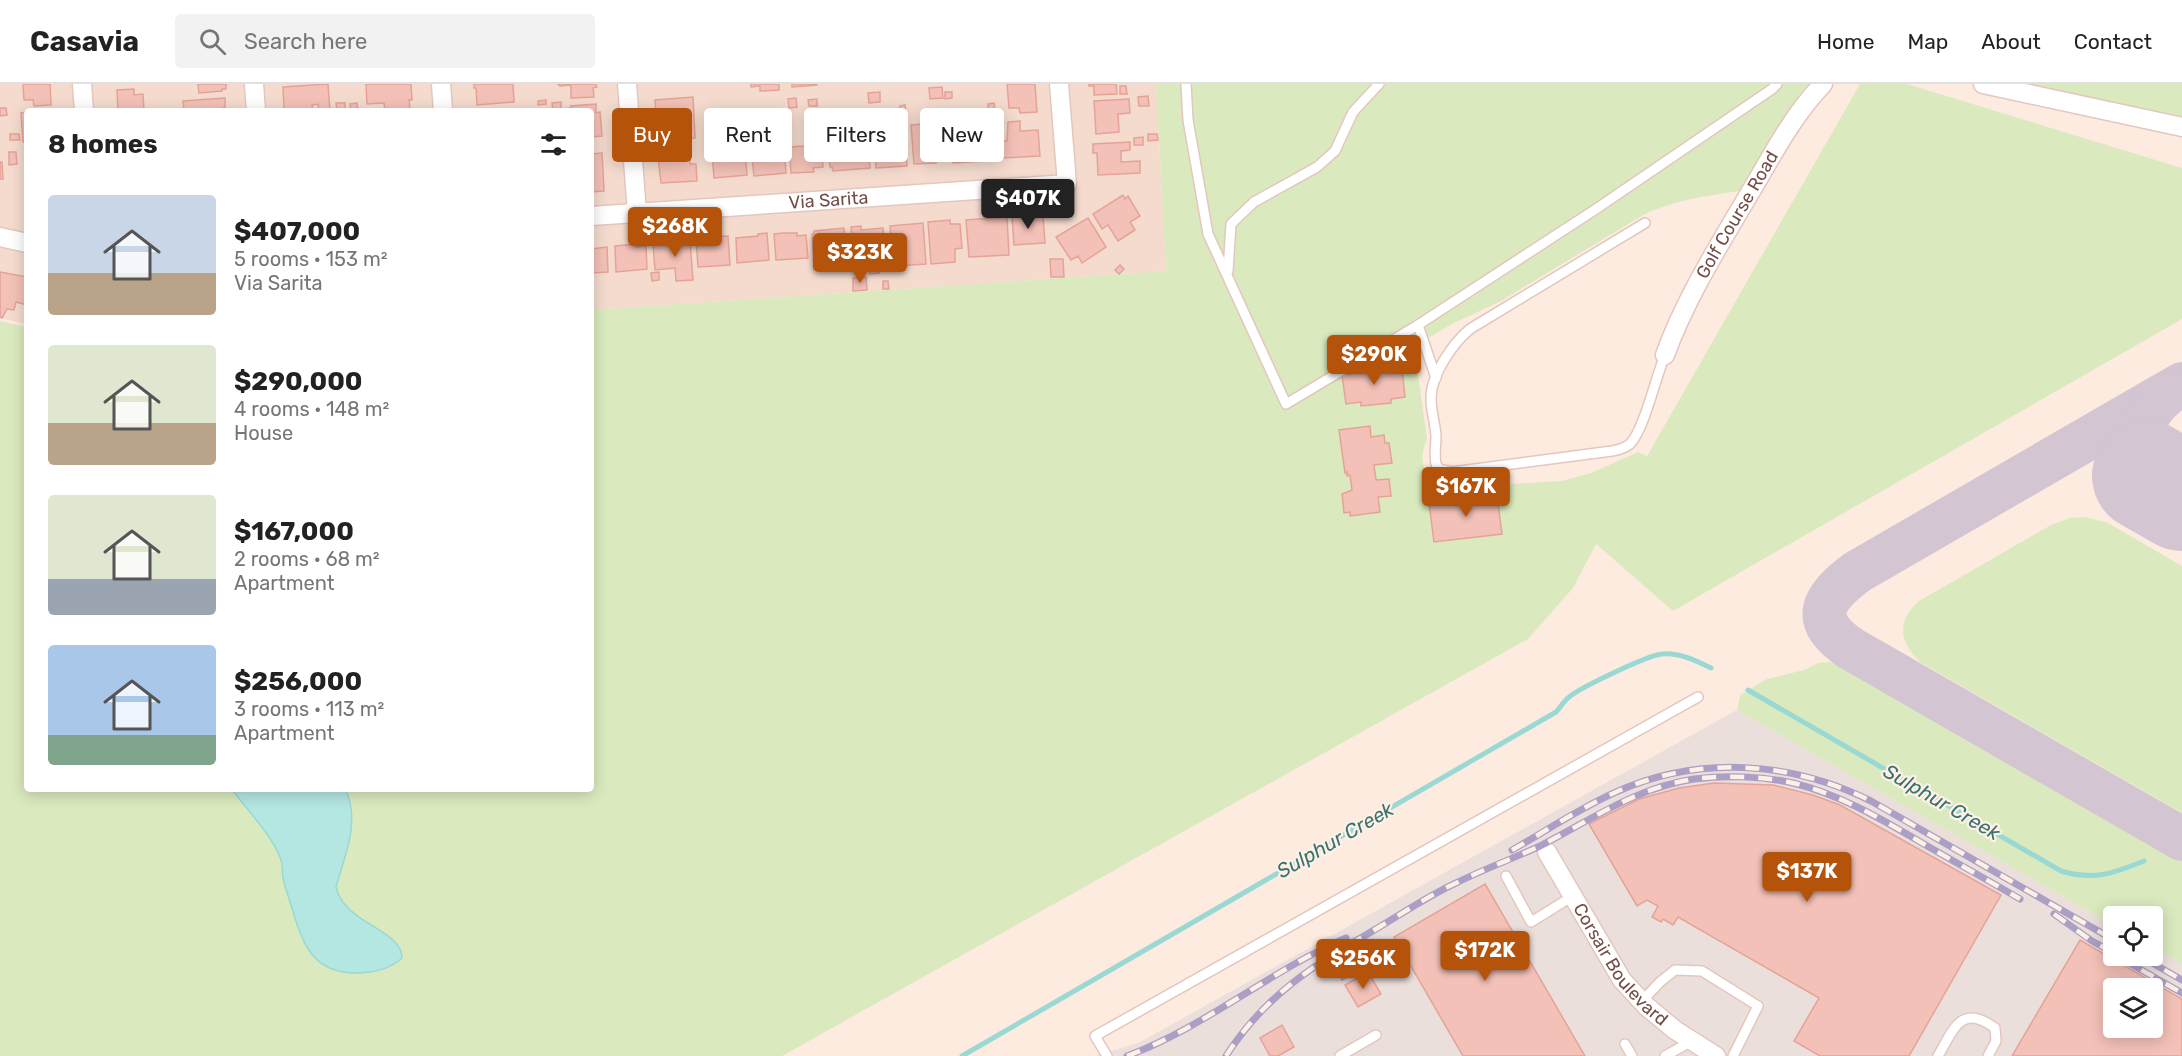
<!DOCTYPE html>
<html lang="en">
<head>
<meta charset="utf-8">
<style>
	body { margin:0; font-family:Rubik,sans-serif; background:#f2f2f2; color:#222; height:100vh; display:flex; flex-direction:column; font-size:22px; white-space:nowrap }
	* { box-sizing:border-box; margin:0 }
	p { font-size:20px; color:#767676 }
	.icon { flex:none; width:33px; height:33px; fill:none; stroke:currentColor; stroke-width:2; stroke-linecap:round; stroke-linejoin:round }
	.map { position:relative; flex:1; overflow:hidden }
	.drawer { position:absolute; left:24px; top:24px; width:570px; height:684px; display:flex; flex-direction:column; background:#fff; border-radius:6px; box-shadow:0 3px 15px #0003 }
	.drawer>* { flex:none }
	.banner { position:absolute; left:612px; top:24px; width:570px; height:54px; display:flex; gap:12px }
	.tools { position:absolute; left:2103px; top:822px; display:grid; gap:12px }
	.tools a { display:grid; place-items:center; width:60px; height:60px; border-radius:6px; background:#fff; box-shadow:0 3px 15px #0003; font-size:30px }
	.price { position:absolute; translate:-50% -51px; padding:0 14px; border-radius:6px; background:#b45309; color:#fff; font-size:20px; line-height:39px; filter:drop-shadow(0 2px 3px #0008) }
	.price::after { content:''; position:absolute; left:50%; top:36px; width:18px; height:14px; margin-left:-9px; background:inherit; clip-path:polygon(0 0,100% 0,50% 100%) }
	.price.selected { background:#222; color:#fff }
	ul { padding:0; list-style:none }
	li { display:flex; align-items:center; gap:18px; height:150px; padding:0 24px }
	li span { display:grid; place-items:center; flex:none; width:168px; height:120px; border-radius:6px; color:#555 }
	li>.icon { margin-inline-start:auto }
	span .icon { width:72px; height:72px; fill:#fffc; stroke-width:1 }
	li b { font-size:26px }
	h2 { display:flex; justify-content:space-between; align-items:center; height:72px; padding:0 24px; font-size:26px }
	.pill { padding:0 21px; border-radius:6px; background:#fff; box-shadow:0 3px 15px #0003; font-size:21px; line-height:54px }
	.pill.selected { background:#b45309; color:#fff }
	header { display:flex; align-items:center; gap:36px; box-sizing:border-box; height:84px; padding:0 30px; background:#fff; border-bottom:2px solid #e0e0e0 }
	header strong { font-size:28px }
	nav { display:flex; gap:33px; margin-inline-start:auto; font-size:21px }
	.search { width:420px; height:54px; background:#f2f2f2; display:flex; align-items:center; gap:15px; box-sizing:border-box; padding:0 21px; border-radius:6px; color:#767676; font-size:22px }
	.map>svg:first-child { display:block }
	.residential { fill:#f4dbce }
	.industrial { fill:#ebdfdc; fill-rule:evenodd }
	.green { fill:#daeabe }
	.water { fill:#b4e6e2; stroke:#9ad8d4; stroke-width:1.5 }
	.lines { fill:none; stroke-linecap:round; stroke-linejoin:round }
	.stream { stroke:#9ad8d4; stroke-width:5 }
	.taxiway { stroke:#d4c5d2; stroke-width:44 }
	.runway { stroke:#d4c5d2; stroke-width:110 }
	.building { fill:#f3c1b7; stroke:#e5a397; stroke-width:1.5; fill-rule:evenodd }
	.service-casing { stroke:#e3c7bf; stroke-width:12 }
	.minor-casing { stroke:#e3c7bf; stroke-width:21 }
	.service { stroke:#fff; stroke-width:9 }
	.minor { stroke:#fff; stroke-width:18 }
	.rail-casing { stroke:#ab9fc5; stroke-width:7 }
	.rail { stroke:#fff0e6; stroke-width:4.5; stroke-dasharray:14; stroke-linecap:butt }
	.labels { text-anchor:middle; dominant-baseline:central; stroke-width:4.5; stroke-linejoin:round; paint-order:stroke }
	.street-label { font-size:18px; fill:#734d47; stroke:#fff0e6 }
	.water-label { font-size:20px; font-style:italic; fill:#387370; stroke:#fff0e6 }
</style>
</head>
<body>
<header>
<strong>Casavia</strong>
<div class="search"><svg class="icon" aria-label="search" viewBox="0 0 24 24"><circle cx="10" cy="10" r="6"/><path d="M15 15l6 6"/></svg>Search here</div>
<nav><a>Home</a><a>Map</a><a>About</a><a>Contact</a></nav>
</header>
<div class="map">
<svg width="2182" height="972" viewBox="0 0 2182 972">
	<rect width="100%" height="100%" fill="#fdebe0"/>
	<polygon class="residential" points="0,0 1156,0 1166,187 591,226 591,27 27,27 27,240 0,234"/>
	<path class="industrial" d="M1737 626 2113 841 2114 872H2152L2153 863 2182 880V972H1096L1140 958ZM2114 904H2152V944H2114Z"/>
	<g class="green">
		<path d="M1156 0H1808L1800 10 1739 107C1706 112 1674 116 1643 131L1501 217 1452 240 1414 262 1427 355C1414 387 1430 396 1460 392L1463 393 1465 406 1511 400 1562 397 1591 389 1638 368 1647 372 1860 0H1907L2182 84V235L1673 527 1596 460 1573 504 1528 555 782 972H0V237L27 243V705H591V226L1166 187Z"/>
		<polygon points="2026,0 2182,0 2182,33 2048,5"/>
		<path d="M2085 433 2108 439 2182 482V729L1920 578C1899 557 1896 537 1919 517L2051 441 2070 434Z"/>
		<polygon points="1829,578 1849,582 2182,774 2182,880 2153,863 2152,832 2114,832 2113,841 1737,626 1740,611 1767,595 1804,586 1818,579"/>
	</g>
	<path class="water" d="M227 705H345C361 736 345 771 336 803 344 840 402 845 402 874 389 886 373 889 356 889 313 889 302 860 292 824 289 814 285 804 283 794 282 788 283 781 281 776 274 754 248 727 234 708Z"/>
	<g class="lines">
		<g class="stream">
			<path d="M1748 606 2061 787C2094 797 2114 789 2144 777"/>
			<path d="M962 972C1161 858 1357 742 1556 628 1560 624 1563 618 1568 614 1577 605 1648 571 1662 570 1678 568 1697 577 1711 584"/>
		</g>
		<g class="taxiway">
			<path d="M2182 300 1857 488C1822 514 1809 536 1850 564L2182 755"/>
			<path d="M2171 307C2126 340 2145 372 2173 407"/>
		</g>
		<polyline class="runway" points="2147,392 2182,412"/>
	</g>
	<g class="building">
		<polygon points="23,0 50,0 51,21 34,22 33,16 24,16"/>
		<polygon points="198,0 226,0 226,5 222,5 222,7 199,9"/>
		<polygon points="328,0 330,27 319,27 318,20 312,21 313,27 284,25 283,3"/>
		<polygon points="366,0 411,0 412,16 409,16 410,26 385,27 384,19 367,20"/>
		<polygon points="474,0 513,0 514,18 477,21 476,4 474,4"/>
		<polygon points="558,0 596,0 597,3 593,4 594,13 571,14 571,1 560,2"/>
		<polygon points="751,0 779,0 779,6 760,7 760,2 751,3"/>
		<polygon points="792,0 817,0 817,1 792,3"/>
		<polygon points="1007,0 1035,0 1037,28 1020,29 1019,24 1009,24"/>
		<polygon points="1089,0 1116,0 1117,10 1094,11 1094,2 1089,2"/>
		<polygon points="1120,2 1126,2 1127,10 1120,10"/>
		<polygon points="942,3 943,14 930,15 929,4"/>
		<polygon points="134,5 134,11 143,10 144,27 118,27 117,6"/>
		<polygon points="880,8 880,18 869,19 868,9"/>
		<polygon points="945,8 952,8 952,14 945,15"/>
		<polygon points="1148,12 1149,22 1139,22 1138,13"/>
		<polygon points="693,13 695,54 658,56 655,16"/>
		<polygon points="225,14 225,24 223,24 223,27 184,27 183,17"/>
		<polygon points="796,14 797,23 789,24 788,15"/>
		<polygon points="817,15 817,22 809,22 808,16"/>
		<polygon points="1129,15 1130,29 1118,30 1119,48 1096,50 1094,17"/>
		<polygon points="546,16 546,20 538,21 538,17"/>
		<polygon points="561,18 561,25 572,24 571,22 596,20 596,29 600,28 602,52 591,53 591,27 553,27 552,19"/>
		<polygon points="336,19 345,19 345,27 337,27"/>
		<polygon points="357,19 358,27 351,27 350,20"/>
		<polygon points="994,19 995,26 988,27 988,20"/>
		<polygon points="905,21 906,28 900,29 900,22"/>
		<polygon points="0,24 6,24 7,31 0,32"/>
		<polygon points="821,25 821,36 815,36 814,26"/>
		<polygon points="27,28 27,58 23,58 21,29"/>
		<polygon points="987,29 988,40 980,41 979,30"/>
		<polygon points="753,30 754,38 746,39 745,31"/>
		<polygon points="776,31 776,38 770,39 770,32"/>
		<rect x="824" y="33" width="5" height="9"/>
		<polygon points="1000,35 1001,42 992,43 991,36"/>
		<polygon points="971,37 972,51 982,50 984,77 953,79 952,54 946,54 945,39"/>
		<polygon points="1020,37 1020,47 1038,46 1040,72 1001,74 1000,57 1007,57 1008,38"/>
		<polygon points="934,39 935,53 944,52 945,74 936,74 936,79 914,80 911,41"/>
		<polygon points="867,45 870,84 833,87 832,83 830,83 827,48 843,47 844,59 851,58 851,46"/>
		<polygon points="10,50 19,50 20,56 10,56"/>
		<polygon points="1148,50 1157,50 1158,56 1148,57"/>
		<polygon points="727,52 728,68 745,67 747,91 714,94 711,53"/>
		<polygon points="1143,53 1143,61 1134,61 1134,54"/>
		<polygon points="905,55 907,82 876,84 874,57"/>
		<polygon points="746,56 746,63 740,64 739,57"/>
		<polygon points="1130,58 1130,66 1121,67 1121,78 1140,77 1140,89 1098,91 1097,69 1093,69 1093,60"/>
		<polygon points="821,61 823,83 813,84 814,88 791,89 789,63"/>
		<polygon points="784,63 786,89 754,92 751,65"/>
		<polygon points="9,68 16,68 17,80 9,81"/>
		<polygon points="602,69 604,107 591,108 591,70"/>
		<polygon points="690,70 690,80 696,80 697,97 661,99 658,73"/>
		<polygon points="0,78 2,78 3,95 0,95"/>
		<polygon points="1123,111 1125,115 1128,112 1140,132 1130,138 1135,146 1118,157 1108,141 1102,145 1093,130"/>
		<polygon points="1034,131 1034,134 1043,133 1045,159 1014,161 1012,132"/>
		<polygon points="1007,133 1009,171 969,173 966,136"/>
		<polygon points="1088,134 1106,163 1082,179 1078,172 1071,176 1056,153"/>
		<polygon points="950,136 950,140 960,140 962,164 955,165 955,178 931,180 928,138"/>
		<polygon points="923,139 926,180 896,182 895,168 892,168 890,142"/>
		<polygon points="861,142 861,146 883,144 886,179 879,180 879,189 870,190 870,180 854,181 851,143"/>
		<polygon points="844,144 847,183 814,185 812,150 814,150 814,147"/>
		<polygon points="767,149 769,176 737,179 736,154 758,152 758,150"/>
		<polygon points="783,149 797,149 797,152 806,151 808,174 776,176 774,150"/>
		<polygon points="728,152 730,181 698,183 696,154"/>
		<polygon points="690,156 693,196 676,197 675,184 655,186 653,159"/>
		<polygon points="636,160 636,163 646,162 647,185 616,188 615,162"/>
		<polygon points="607,163 608,188 591,189 591,165"/>
		<polygon points="1050,175 1063,175 1064,193 1051,193"/>
		<polygon points="1120,181 1124,185 1119,190 1115,186"/>
		<polygon points="0,188 27,193 27,221 16,218 14,226 7,225 2,234 0,233"/>
		<polygon points="659,188 659,196 652,197 651,189"/>
		<polygon points="866,193 867,206 853,207 853,194"/>
		<polygon points="883,197 888,197 889,205 883,205"/>
		<polygon points="1387,282 1387,286 1402,284 1405,313 1391,315 1391,319 1361,322 1361,318 1346,320 1342,291 1357,289 1357,286"/>
		<polygon points="1370,342 1371,353 1384,351 1385,359 1389,359 1392,379 1374,381 1376,396 1389,395 1391,412 1378,413 1380,428 1350,432 1350,428 1344,429 1342,410 1352,406 1350,391 1347,392 1347,388 1345,389 1339,346"/>
		<polygon points="1497,411 1502,450 1434,458 1429,419"/>
		<polygon points="1714,699 1773,701 1813,711 1840,721 2001,811 1909,972 1820,972 1794,957 1819,914 1678,833 1673,841 1663,835 1661,838 1652,833 1658,822 1647,816 1637,822 1589,740 1639,715 1679,704"/>
		<polygon points="1485,800 1585,972 1463,972 1394,853"/>
		<path d="M2080 856 2182 915V972H2012ZM2114 904H2152V944H2114Z"/>
		<polygon points="1363,869 1370,881 1342,896 1336,885"/>
		<polygon points="1383,870 1387,876 1377,882 1373,876"/>
		<polygon points="1368,888 1381,910 1358,923 1345,901"/>
		<polygon points="1282,941 1294,963 1278,972 1270,972 1260,954"/>
	</g>
	<g class="lines">
		<defs>
			<g id="service">
				<polyline points="1186,0 1188,36 1208,150 1286,320 1418,241 1436,294"/>
				<path d="M1645 139 1470 245C1453 259 1431 291 1431 314 1431 327 1435 339 1436 352 1436 361 1434 371 1436 380L1439 385 1452 388 1612 367C1618 366 1625 364 1630 360 1644 346 1656 292 1665 271"/>
				<polyline points="1228,187 1231,140 1254,118 1317,83 1335,67 1353,28 1379,0"/>
				<polyline points="1418,241 1596,125 1772,5 1777,0"/>
				<polyline points="1506,792 1531,838 1573,812"/>
				<polyline points="1642,917 1660,898 1675,886 1702,887 1758,922 1733,972"/>
				<polyline points="1625,960 1632,972"/>
				<polyline points="1107,972 1095,952 1698,613"/>
				<polyline points="1340,972 1376,951"/>
				<polyline points="1665,972 1692,957"/>
				<path d="M1938 972C1954 945 1961 919 1995 944L1996 957 1988 972"/>
			</g>
			<g id="minor">
				<polyline points="82,0 84,27"/>
				<polyline points="254,0 256,27"/>
				<polyline points="441,0 443,27"/>
				<polyline points="627,0 637,128"/>
				<polyline points="1983,0 2182,43"/>
				<path id="s1" d="M591 132 1067 100 1059 0"/>
				<polyline points="0,153 27,159"/>
				<path id="s2" d="M1665 271C1686 213 1720 160 1751 107 1773 70 1793 31 1823 0"/>
				<path id="s3" d="M1547 768 1622 896 1646 922 1675 946 1716 972"/>
			</g>
		</defs>
		<use href="#service" class="service-casing"/>
		<use href="#minor" class="minor-casing"/>
		<use href="#service" class="service"/>
		<use href="#minor" class="minor"/>
		<defs>
			<g id="rail">
				<path d="M1512 766C1546 747 1580 724 1616 708 1699 671 1791 677 1871 717L2114 856"/>
				<polyline points="2054,830 2092,857 2114,869"/>
				<polyline points="2117,872 2182,909"/>
				<polyline points="2140,872 2182,896"/>
				<path d="M1127 972C1205 943 1270 887 1346 854"/>
				<path d="M1226 972C1268 907 1317 880 1381 842 1406 827 1430 811 1456 799 1484 785 1512 775 1540 762 1591 736 1635 704 1694 695 1725 691 1762 692 1793 699 1838 710 1878 733 1917 756 1951 776 1986 795 2020 815"/>
			</g>
		</defs>
		<use href="#rail" class="rail-casing"/>
		<use href="#rail" class="rail"/>
	</g>
	<g class="labels">
		<g class="street-label">
			<text stroke="none"><textPath href="#s1" startOffset="238">Via Sarita</textPath></text>
			<text stroke="none"><textPath href="#s2" startOffset="158">Golf Course Road</textPath></text>
			<text stroke="none"><textPath href="#s3" startOffset="135">Corsair Boulevard</textPath></text>
		</g>
		<g class="water-label">
			<text transform="translate(1942 718) rotate(30)">Sulphur Creek</text>
			<text transform="translate(1335 756) rotate(-30)">Sulphur Creek</text>
		</g>
	</g>
</svg>
<div class="tools">
<a><svg class="icon" aria-label="locate" viewBox="0 0 24 24"><circle cx="12" cy="12" r="6"/><path d="M12 2v4M12 18v4M2 12h4M18 12h4"/></svg></a>
<a><svg class="icon" aria-label="layers" viewBox="0 0 24 24"><path d="M12 4l9 5-9 5-9-5zM3 14l9 5 9-5"/></svg></a>
</div>
<b class="price selected" style="left:1028px;top:146px">$407K</b>
<b class="price" style="left:675px;top:174px">$268K</b>
<b class="price" style="left:860px;top:200px">$323K</b>
<b class="price" style="left:1374px;top:302px">$290K</b>
<b class="price" style="left:1466px;top:434px">$167K</b>
<b class="price" style="left:1807px;top:819px">$137K</b>
<b class="price" style="left:1485px;top:898px">$172K</b>
<b class="price" style="left:1363px;top:906px">$256K</b>
<div class="banner">
<a class="pill selected">Buy</a>
<a class="pill">Rent</a>
<a class="pill">Filters</a>
<a class="pill">New</a>
</div>
<section class="drawer">
<h2>8 homes<svg class="icon" aria-label="filters" viewBox="0 0 24 24"><path d="M4 7h16M4 17h16"/><circle cx="9" cy="7" r="2"/><circle cx="15" cy="17" r="2"/></svg></h2>
<ul>
<li><span style="background:linear-gradient(#c9d6e8 65%,#b9a48a 0)"><svg class="icon" aria-label="home" viewBox="0 0 24 24"><path d="M3 11l9-7 9 7M6 9v11h12V9"/></svg></span><div><b>$407,000</b><p>5 rooms · 153 m²</p><p>Via Sarita</p></div></li>
<li><span style="background:linear-gradient(#dfe7d0 65%,#b9a48a 0)"><svg class="icon" aria-label="home" viewBox="0 0 24 24"><path d="M3 11l9-7 9 7M6 9v11h12V9"/></svg></span><div><b>$290,000</b><p>4 rooms · 148 m²</p><p>House</p></div></li>
<li><span style="background:linear-gradient(#dfe7d0 70%,#9aa5b1 0)"><svg class="icon" aria-label="home" viewBox="0 0 24 24"><path d="M3 11l9-7 9 7M6 9v11h12V9"/></svg></span><div><b>$167,000</b><p>2 rooms · 68 m²</p><p>Apartment</p></div></li>
<li><span style="background:linear-gradient(#a9c7e8 75%,#7fa58c 0)"><svg class="icon" aria-label="home" viewBox="0 0 24 24"><path d="M3 11l9-7 9 7M6 9v11h12V9"/></svg></span><div><b>$256,000</b><p>3 rooms · 113 m²</p><p>Apartment</p></div></li>
</ul>
</section>
</div>
</body>
</html>
